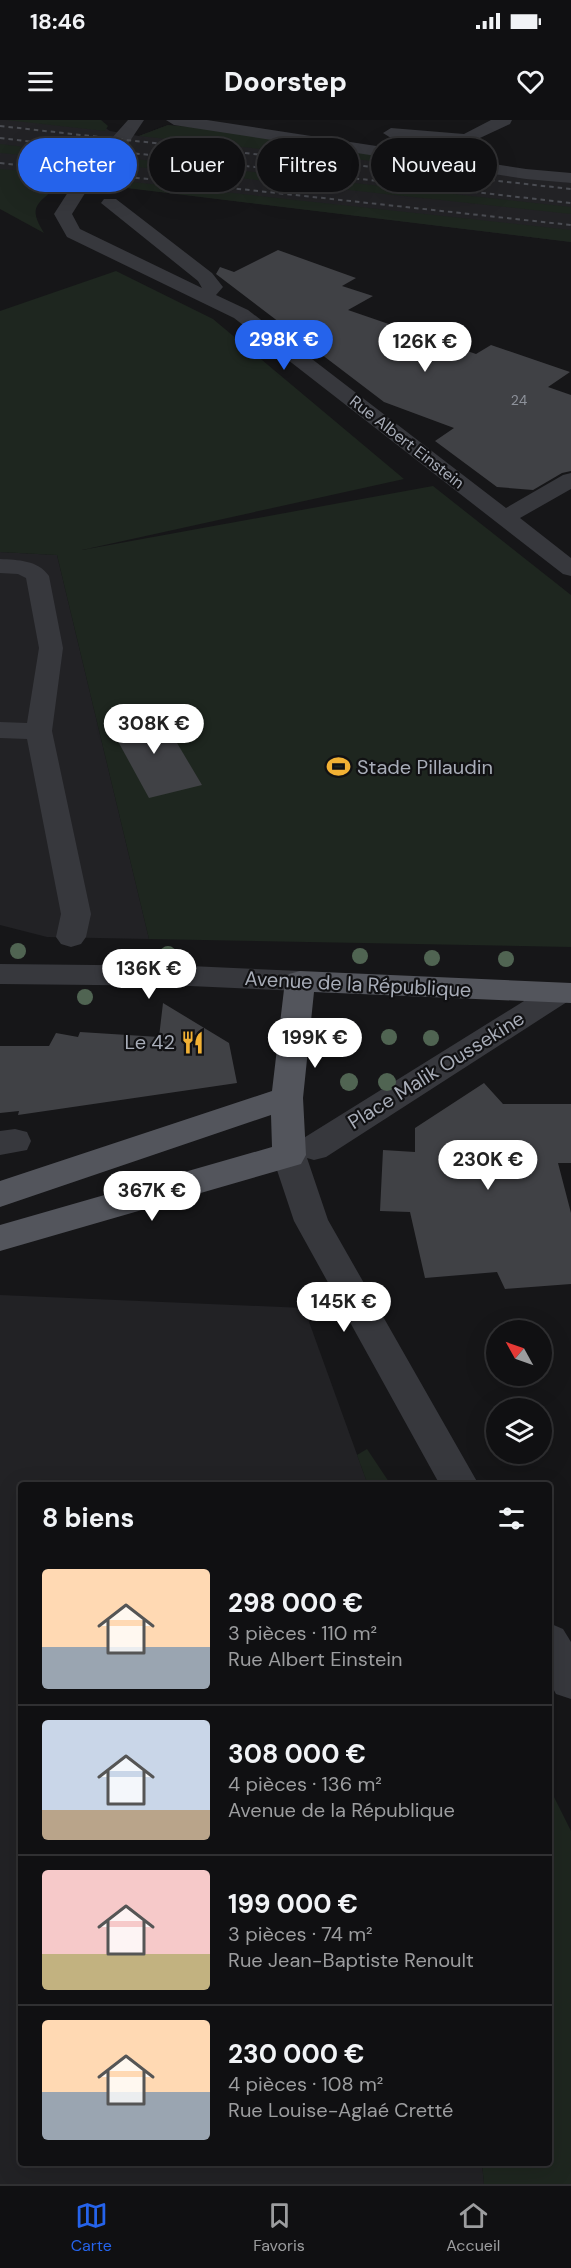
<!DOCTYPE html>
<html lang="fr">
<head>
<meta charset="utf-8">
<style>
	body { margin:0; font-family:"DM Sans",sans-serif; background:#19191b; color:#f1f3f6; height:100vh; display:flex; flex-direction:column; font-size:22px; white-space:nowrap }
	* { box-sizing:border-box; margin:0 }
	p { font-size:20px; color:#9c9d9f }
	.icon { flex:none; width:33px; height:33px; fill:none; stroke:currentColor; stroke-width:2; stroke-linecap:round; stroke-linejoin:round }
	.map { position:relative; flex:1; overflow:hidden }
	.details { position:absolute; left:18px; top:1362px; width:534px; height:684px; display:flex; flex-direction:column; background:#101012; border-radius:6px; box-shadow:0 6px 24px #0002,0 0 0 2px #303032 }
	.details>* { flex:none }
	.top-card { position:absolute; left:18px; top:18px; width:536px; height:54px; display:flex; gap:12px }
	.needle { width:39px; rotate:310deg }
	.buttons { position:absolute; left:486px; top:1200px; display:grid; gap:12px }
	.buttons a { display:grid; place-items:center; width:66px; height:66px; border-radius:50%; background:#101012; box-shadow:0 6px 24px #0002,0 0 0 2px #303032; font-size:30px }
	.price { position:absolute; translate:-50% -51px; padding:0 14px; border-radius:21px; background:#fff; color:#222; font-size:20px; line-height:39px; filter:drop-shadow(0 2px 3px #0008) }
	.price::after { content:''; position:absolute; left:50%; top:36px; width:18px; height:14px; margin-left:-9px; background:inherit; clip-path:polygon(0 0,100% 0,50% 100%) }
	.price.active { background:#2563eb; color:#fff }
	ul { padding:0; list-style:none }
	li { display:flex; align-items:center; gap:18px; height:150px; padding:0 24px }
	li+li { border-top:2px solid #303032 }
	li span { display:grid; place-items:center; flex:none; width:168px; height:120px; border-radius:6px; color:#555 }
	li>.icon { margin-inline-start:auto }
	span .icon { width:72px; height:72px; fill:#fffc; stroke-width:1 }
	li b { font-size:26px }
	h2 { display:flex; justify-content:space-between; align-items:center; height:72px; padding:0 24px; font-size:26px }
	.tag { padding:0 21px; border-radius:27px; background:#101012; box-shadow:0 6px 24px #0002,0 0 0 2px #303032; font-size:21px; line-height:54px }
	.tag.active { background:#2563eb; color:#fff }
	.status { display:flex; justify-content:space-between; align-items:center; height:42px; padding:0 30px; background:#101012; direction:ltr }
	.status svg { height:16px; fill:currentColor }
	header { display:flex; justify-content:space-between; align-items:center; height:78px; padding:0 24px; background:#101012; font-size:27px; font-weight:800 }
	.menu { display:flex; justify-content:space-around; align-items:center; height:84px; border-top:2px solid #303032; background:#101012; font-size:16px; color:#9c9d9f }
	.menu a { display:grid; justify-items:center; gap:3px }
	.menu .active { color:#2563eb }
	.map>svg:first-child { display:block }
	.built { fill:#222225 }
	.green { fill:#1e261f }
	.building { fill:#404145 }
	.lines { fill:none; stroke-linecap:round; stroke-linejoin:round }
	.minor { fill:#37383d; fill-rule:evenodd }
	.major { fill:#53555c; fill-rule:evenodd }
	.rail { stroke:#4a4c52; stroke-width:2; stroke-dasharray:4.5 4; stroke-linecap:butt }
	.tree { fill:#506452 }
	.labels { text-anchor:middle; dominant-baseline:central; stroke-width:4.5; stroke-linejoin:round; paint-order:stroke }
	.far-number-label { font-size:14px; fill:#8e929b }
	.far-street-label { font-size:16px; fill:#a8adb8; stroke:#111113 }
	.poi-label { font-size:20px; fill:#a8adb8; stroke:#111113; text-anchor:start }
	.street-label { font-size:20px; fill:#a8adb8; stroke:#111113 }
</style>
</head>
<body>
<div class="status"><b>18:46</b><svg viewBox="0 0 49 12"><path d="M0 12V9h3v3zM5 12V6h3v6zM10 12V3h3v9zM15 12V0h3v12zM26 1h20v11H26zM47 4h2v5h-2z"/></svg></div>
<header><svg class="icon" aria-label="menu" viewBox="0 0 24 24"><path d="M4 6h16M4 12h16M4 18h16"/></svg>Doorstep<svg class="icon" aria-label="heart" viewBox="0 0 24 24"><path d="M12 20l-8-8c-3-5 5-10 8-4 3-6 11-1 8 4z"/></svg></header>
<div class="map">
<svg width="571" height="2064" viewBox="0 0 571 2064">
	<rect width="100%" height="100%" fill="#161618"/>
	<g class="built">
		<polygon points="0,0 81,0 98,3 110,11 139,16 168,5 571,63 571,122 96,64 61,68 0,67"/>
		<polygon points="0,432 57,435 149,819 47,817 0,805"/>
		<polygon points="0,1175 304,1188 368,1365 21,1365 21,2043 482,2043 484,2064 0,2064"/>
	</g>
	<g class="green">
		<polygon points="6,0 101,0 108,6 105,11"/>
		<polygon points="168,5 202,8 502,55 139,16"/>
		<polygon points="0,24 84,34 76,40 0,33"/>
		<polygon points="126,38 571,87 571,94 119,45"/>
		<path d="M0 49 38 52 58 65C38 85 27 85 44 113L0 89Z"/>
		<polygon points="104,59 571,110 571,122 102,65"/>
		<polygon points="116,151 213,199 404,359 82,430 433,366 571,475 571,827 149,819 57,435 0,432 0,191"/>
		<polygon points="367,1329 391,1365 368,1365 357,1335"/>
		<polygon points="549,1667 571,1711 571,2064 484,2064 482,2043 549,2043"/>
	</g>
	<g class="building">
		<polygon points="278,130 356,158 342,166 373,176 348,190 476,234 491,225 570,252 548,267 571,275 571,351 562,353 533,370 497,367 435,321 454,308 384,282 216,154 220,147 234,152"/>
		<polygon points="158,591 202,665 149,678 108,603"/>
		<polygon points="163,883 229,923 237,963 18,995 19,991 0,993 0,926 49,926 56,913 78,917 80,912 159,917"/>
		<polygon points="484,963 503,984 571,984 571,1043 558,1043 571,1093 571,1164 505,1169 497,1152 425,1158 410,1092 380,1091 383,1030 415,1032 415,1008"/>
	</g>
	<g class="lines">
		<g class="minor">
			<polygon points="128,0 144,0 130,21 92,62 72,94 80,109 202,168 198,161 101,83 104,79 116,79 212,153 223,167 216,175 248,190 506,388 563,355 571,353 571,369 520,398 571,438 571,456 563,454 234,198 67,117 54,94 79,55"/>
			<polygon points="166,0 207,0 526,49 571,53 571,63 526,59 174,5"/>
			<polygon points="491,0 512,0 510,4 467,24 391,18 383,13 391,8 464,14"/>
			<path d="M0 439C18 440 38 440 49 456L63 528 52 611 91 794 86 817 81 824 71 827 61 824 56 817 61 794 27 619 0 618V602L27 603 39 528 26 458 18 454 0 453Z"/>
			<polygon points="0,844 190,846 300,851 311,854 315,861 311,868 300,871 190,866 0,864"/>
			<polygon points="559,863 571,868 570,880 326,1037 314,1040 307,1038 328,1100 479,1365 440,1365 294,1101 272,1035 277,1026 289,1023 299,1026 302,1019 548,866"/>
			<polygon points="15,1009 27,1012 31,1021 27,1030 0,1035 0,1011"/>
			<polygon points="549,1503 563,1509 571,1522 571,1579 556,1574 549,1561"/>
		</g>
		<polygon class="major" points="300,851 571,863 571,883 314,872 303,978 306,1035 301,1044 0,1131 0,1105 272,1027 271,995 0,1087 0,1061 272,971 285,861 289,854"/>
		<g class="rail">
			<polyline points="0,6 571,69"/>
			<polyline points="0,18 571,83"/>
			<polyline points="0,43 571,105"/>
		</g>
	</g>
	<g class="tree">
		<circle cx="18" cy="831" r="8"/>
		<circle cx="168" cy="834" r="8"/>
		<circle cx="360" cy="836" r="8"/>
		<circle cx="432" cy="838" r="8"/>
		<circle cx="506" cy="839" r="8"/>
		<circle cx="85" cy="877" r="8"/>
		<circle cx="389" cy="917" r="8"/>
		<circle cx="431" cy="918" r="8"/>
		<circle cx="349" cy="962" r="9"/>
		<circle cx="387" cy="962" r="9"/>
	</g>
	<defs>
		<symbol id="stadium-bare" viewBox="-9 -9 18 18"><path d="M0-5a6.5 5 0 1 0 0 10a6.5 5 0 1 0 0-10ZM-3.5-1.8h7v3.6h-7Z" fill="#f2b134" stroke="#111113" stroke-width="2.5" paint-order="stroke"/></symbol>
		<symbol id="restaurant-bare" viewBox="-9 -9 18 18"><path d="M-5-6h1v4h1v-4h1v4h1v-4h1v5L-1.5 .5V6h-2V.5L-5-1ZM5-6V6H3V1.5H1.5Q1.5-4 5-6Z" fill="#f2b134" stroke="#111113" stroke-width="2.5" paint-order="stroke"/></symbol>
	</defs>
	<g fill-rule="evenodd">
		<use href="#stadium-bare" x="322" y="630" width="33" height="33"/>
		<use href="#restaurant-bare" x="176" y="906" width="33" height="33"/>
	</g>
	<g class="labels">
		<g class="far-number-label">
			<text x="519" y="280">24</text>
		</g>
		<g class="far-street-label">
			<text transform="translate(407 322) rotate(38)">Rue Albert Einstein</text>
		</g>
		<g class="poi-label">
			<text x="357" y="647">Stade Pillaudin</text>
			<text x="175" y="922" text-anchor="end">Le 42</text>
		</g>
		<g class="street-label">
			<text transform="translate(358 864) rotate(3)">Avenue de la République</text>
			<text transform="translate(436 950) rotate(-32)">Place Malik Oussekine</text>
		</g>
	</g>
</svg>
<div class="buttons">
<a><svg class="needle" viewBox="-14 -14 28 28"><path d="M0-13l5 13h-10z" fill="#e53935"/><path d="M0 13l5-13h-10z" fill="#9c9d9f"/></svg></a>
<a><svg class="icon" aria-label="layers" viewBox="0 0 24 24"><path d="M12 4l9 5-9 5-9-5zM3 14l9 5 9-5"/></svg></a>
</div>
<b class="price active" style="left:284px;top:251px">298K €</b>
<b class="price" style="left:425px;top:253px">126K €</b>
<b class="price" style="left:154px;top:635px">308K €</b>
<b class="price" style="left:149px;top:880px">136K €</b>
<b class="price" style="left:315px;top:949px">199K €</b>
<b class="price" style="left:488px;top:1071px">230K €</b>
<b class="price" style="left:152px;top:1102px">367K €</b>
<b class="price" style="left:344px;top:1213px">145K €</b>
<div class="top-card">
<a class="tag active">Acheter</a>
<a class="tag">Louer</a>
<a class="tag">Filtres</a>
<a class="tag">Nouveau</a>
</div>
<section class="details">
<h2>8 biens<svg class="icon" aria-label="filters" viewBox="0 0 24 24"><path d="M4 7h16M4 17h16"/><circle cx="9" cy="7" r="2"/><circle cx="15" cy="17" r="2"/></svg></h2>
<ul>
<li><span style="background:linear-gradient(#ffd9b3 65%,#9aa5b1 0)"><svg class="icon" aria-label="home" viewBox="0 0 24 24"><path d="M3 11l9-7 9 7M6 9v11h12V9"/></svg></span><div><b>298 000 €</b><p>3 pièces · 110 m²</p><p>Rue Albert Einstein</p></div></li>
<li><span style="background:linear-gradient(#c9d6e8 75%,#b9a48a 0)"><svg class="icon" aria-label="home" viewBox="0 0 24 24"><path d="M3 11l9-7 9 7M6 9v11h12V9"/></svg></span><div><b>308 000 €</b><p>4 pièces · 136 m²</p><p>Avenue de la République</p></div></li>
<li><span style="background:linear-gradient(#f6c9c9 70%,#c2b280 0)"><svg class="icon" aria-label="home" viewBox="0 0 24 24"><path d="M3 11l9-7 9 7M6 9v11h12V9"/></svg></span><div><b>199 000 €</b><p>3 pièces · 74 m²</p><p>Rue Jean-Baptiste Renoult</p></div></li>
<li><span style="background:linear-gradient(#ffd9b3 60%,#9aa5b1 0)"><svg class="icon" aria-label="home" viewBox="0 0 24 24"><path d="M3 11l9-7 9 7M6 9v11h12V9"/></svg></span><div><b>230 000 €</b><p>4 pièces · 108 m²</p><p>Rue Louise-Aglaé Cretté</p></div></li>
</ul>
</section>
</div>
<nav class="menu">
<a class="active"><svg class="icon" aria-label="map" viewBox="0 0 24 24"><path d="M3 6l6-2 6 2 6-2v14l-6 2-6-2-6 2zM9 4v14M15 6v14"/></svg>Carte</a>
<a><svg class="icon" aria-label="saved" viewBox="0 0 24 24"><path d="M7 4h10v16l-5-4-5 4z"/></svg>Favoris</a>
<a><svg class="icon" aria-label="home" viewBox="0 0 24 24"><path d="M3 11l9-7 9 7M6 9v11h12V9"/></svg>Accueil</a>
</nav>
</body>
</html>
